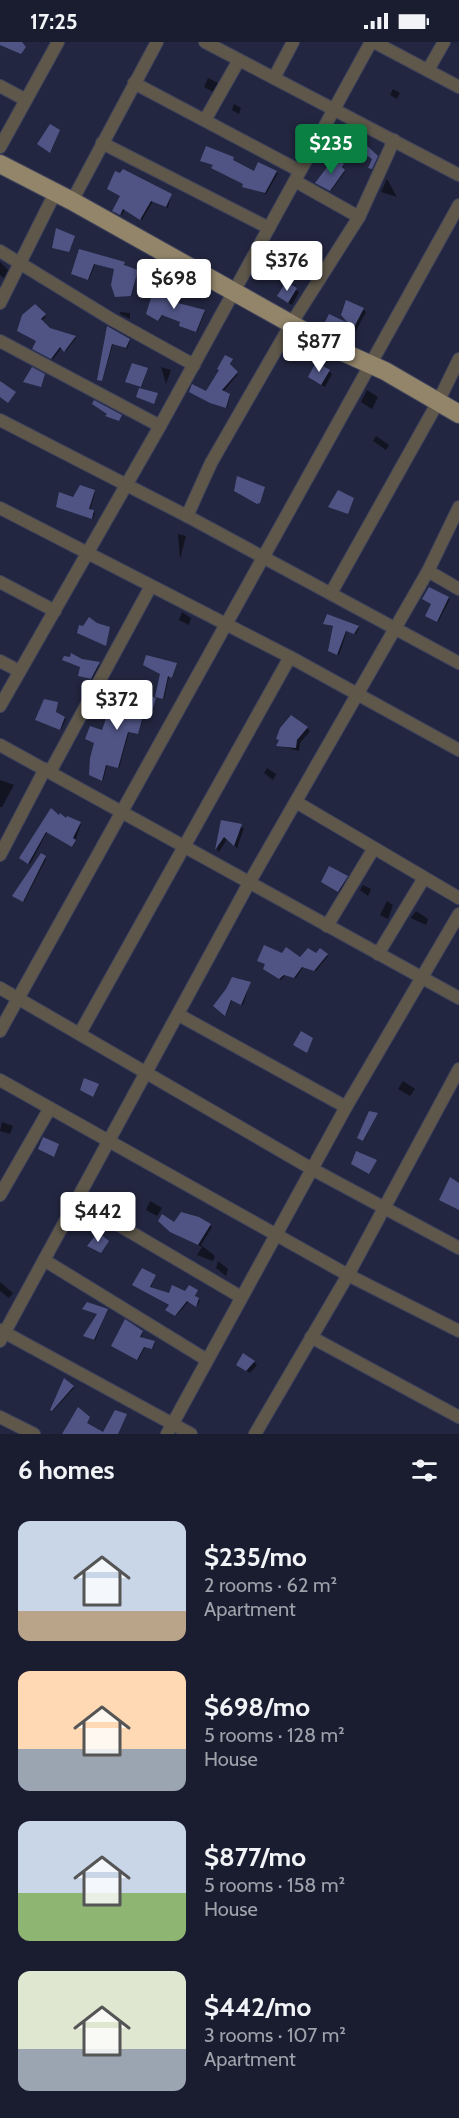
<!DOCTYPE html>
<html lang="en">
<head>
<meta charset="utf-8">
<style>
	body { margin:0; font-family:Cabin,sans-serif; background:#27293c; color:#f1f3f6; height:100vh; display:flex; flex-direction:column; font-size:22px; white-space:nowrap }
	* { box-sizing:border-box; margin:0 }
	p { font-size:20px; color:#9fa1ab }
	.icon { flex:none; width:33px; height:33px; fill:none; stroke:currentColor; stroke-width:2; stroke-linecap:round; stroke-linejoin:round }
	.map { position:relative; height:1392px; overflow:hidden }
	.details { display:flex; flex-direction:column; background:#1a1c30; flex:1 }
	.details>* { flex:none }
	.price { position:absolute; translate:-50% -51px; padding:0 14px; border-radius:6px; background:#fff; color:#222; font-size:20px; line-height:39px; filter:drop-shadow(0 2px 3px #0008) }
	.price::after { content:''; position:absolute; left:50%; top:36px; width:18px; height:14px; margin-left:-9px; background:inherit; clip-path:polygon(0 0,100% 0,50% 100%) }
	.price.selected { background:#0b8043; color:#fff }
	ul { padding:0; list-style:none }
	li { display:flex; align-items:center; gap:18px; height:150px; padding:0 18px }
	li span { display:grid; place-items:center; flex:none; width:168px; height:120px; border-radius:12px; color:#555 }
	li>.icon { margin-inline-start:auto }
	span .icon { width:72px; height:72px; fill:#fffc; stroke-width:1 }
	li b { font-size:26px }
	h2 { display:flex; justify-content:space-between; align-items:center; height:72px; padding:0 18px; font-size:26px }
	.status { display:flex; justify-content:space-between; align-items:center; height:42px; padding:0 30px; background:#1a1c30; direction:ltr }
	.status svg { height:16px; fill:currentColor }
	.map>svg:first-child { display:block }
	.shadow { fill:#0007 }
	.building { fill:#4f5484 }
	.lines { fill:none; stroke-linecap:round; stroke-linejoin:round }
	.street-casing { stroke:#41445d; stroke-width:14 }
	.primary-casing { stroke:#41445d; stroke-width:20 }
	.street { stroke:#5e574a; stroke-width:12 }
	.primary { stroke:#92856a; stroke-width:18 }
</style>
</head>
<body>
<div class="status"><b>17:25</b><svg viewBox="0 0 49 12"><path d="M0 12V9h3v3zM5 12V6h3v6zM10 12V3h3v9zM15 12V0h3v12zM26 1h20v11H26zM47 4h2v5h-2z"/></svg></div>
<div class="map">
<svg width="459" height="1392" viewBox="0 0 459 1392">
	<rect width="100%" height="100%" fill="#232640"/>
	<g class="shadow">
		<polygon points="208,36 218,41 213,50 204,45"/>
		<polygon points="393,47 400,51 397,57 390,53"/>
		<polygon points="234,62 241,66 239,72 232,68"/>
		<polygon points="59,89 51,110 39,102"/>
		<polygon points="233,116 233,120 254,131 259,122 278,131 266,152 245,145 245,142 214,127"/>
		<polygon points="334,118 344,124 342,127 345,130 331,149 318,141"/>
		<polygon points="387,137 397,155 381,150"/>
		<polygon points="171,153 168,166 153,159 142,178 125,167 122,173 114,168"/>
		<polygon points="80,208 125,222 125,225 137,229 132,254 117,254 116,227 95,222 89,238 74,233"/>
		<polygon points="0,220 8,228 4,236 0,233"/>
		<polygon points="286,242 299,250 292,263 282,257"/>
		<polygon points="175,255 175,262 205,270 197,290 182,285 181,280 163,273 159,279 149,273"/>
		<polygon points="35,264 46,275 41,279 49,287 76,296 66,309 62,305 53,317 35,307 37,299"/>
		<polygon points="363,267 366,270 353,294 329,282 353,286"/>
		<polygon points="120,270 130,271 130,277 120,272"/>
		<polygon points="108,287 130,299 127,307 113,302 102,339 99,338"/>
		<polygon points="232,318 230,325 238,332 223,350 230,354 227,366 191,350 207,351"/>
		<polygon points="161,325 171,328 166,342"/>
		<polygon points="147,328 142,345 128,341"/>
		<polygon points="329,329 332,332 325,345 312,338"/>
		<polygon points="367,348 378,355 372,367 361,360"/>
		<polygon points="376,394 389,403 386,408 373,399"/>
		<polygon points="264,446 259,462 236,450"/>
		<polygon points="77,449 95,450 90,469 95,471 93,477 57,465 74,457"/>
		<polygon points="178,492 186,494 180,517"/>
		<polygon points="429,547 450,557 438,580 428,574 433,562"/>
		<polygon points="182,570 191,576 189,583 179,578"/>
		<polygon points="324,582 358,585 359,586 356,592 347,589 339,613 330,610 334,585"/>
		<polygon points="81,619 100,623 92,637 81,634"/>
		<polygon points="176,623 173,636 169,634 164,657 158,655 161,632"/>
		<polygon points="155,657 152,673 145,671 138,692 129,690 119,726 107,723 103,739 92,734 102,690"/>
		<polygon points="57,661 56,672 66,677 61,688 37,679"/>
		<polygon points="307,686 310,689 300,701 299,709 278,703 280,699 278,697"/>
		<polygon points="267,726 276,732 273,738 264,731"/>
		<polygon points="0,738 14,743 2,765 0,765"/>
		<polygon points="52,768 67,778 81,782 73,805 47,790 30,822 21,817"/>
		<polygon points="222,780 244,786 237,806 227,797 219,810 217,808"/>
		<polygon points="41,813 46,817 24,860 14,853"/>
		<polygon points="347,835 340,850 324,841"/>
		<polygon points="363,843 371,847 368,854 360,848"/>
		<polygon points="387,859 393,863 388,877 380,873"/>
		<polygon points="416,869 428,877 426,883 411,876"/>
		<polygon points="320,908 328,914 316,929 303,925 296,936 286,933 281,938 265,926 266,922 282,913 301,917 316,913"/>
		<polygon points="250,941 243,963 232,958 226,973 215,964"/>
		<polygon points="403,1039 415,1047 410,1054 398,1047"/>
		<polygon points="377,1072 364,1099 360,1097"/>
		<polygon points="2,1080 13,1084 10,1092 0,1089"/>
		<polygon points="150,1159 162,1166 157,1174 146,1168"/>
		<polygon points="210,1183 212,1185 201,1203 215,1214 213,1219 197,1213 202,1205 174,1191"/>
		<polygon points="218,1219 228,1227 226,1234 216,1226"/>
		<polygon points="155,1234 151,1246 169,1253 197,1249 195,1256 200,1258 197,1264 189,1259 176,1274 168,1269 170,1264 135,1244"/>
		<polygon points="0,1240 13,1251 9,1256 0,1249"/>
		<polygon points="107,1268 95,1299 86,1295 98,1272"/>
		<polygon points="143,1290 141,1297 155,1301 153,1307 145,1305 138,1318 114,1304"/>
		<polygon points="254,1320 257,1323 250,1331 238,1323"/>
		<polygon points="65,1339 74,1346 53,1369 51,1367"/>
	</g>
	<g class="building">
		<polygon points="0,0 22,0 26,5 21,12 0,3"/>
		<polygon points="50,82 60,88 50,111 37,102"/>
		<polygon points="361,98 378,114 372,127 368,126 372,117 355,105"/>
		<polygon points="206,104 234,115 233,118 254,129 258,120 277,129 265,151 242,145 243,142 211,126 213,123 200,119"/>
		<polygon points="334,116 344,122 342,125 345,128 330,149 315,141"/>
		<polygon points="123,127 172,152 166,165 151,159 140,178 123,167 120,173 112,169 120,154 107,147 115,129 120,131"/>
		<polygon points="56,186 75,194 69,210 52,206"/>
		<polygon points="79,207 125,220 124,223 138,228 131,254 115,255 111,243 114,227 94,222 88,238 71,232"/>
		<polygon points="284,212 301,220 291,236 275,225"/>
		<polygon points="286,240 297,246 288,261 277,254"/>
		<polygon points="154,246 176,253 174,260 205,268 196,290 179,284 180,280 162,273 158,279 146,272"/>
		<polygon points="346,258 364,266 350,293 325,280 329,272 348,281 341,273"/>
		<polygon points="35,262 46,272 41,277 50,286 76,294 64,310 60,305 51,317 32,307 36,299 17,289 22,273"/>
		<polygon points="107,284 130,297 126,306 112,302 102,339 97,338"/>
		<polygon points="225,313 233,317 230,322 238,330 222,348 230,352 226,366 210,361 189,350 192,342 206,349 219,328 217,327"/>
		<polygon points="316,320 330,328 321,343 308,335"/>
		<polygon points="132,321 148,326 141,345 125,340"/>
		<polygon points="32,325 45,332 41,345 23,340"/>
		<polygon points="0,339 16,350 8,361 0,355"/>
		<polygon points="139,346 158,351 154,362 136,355"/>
		<polygon points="94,358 122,373 119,379 105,374 107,372 92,362"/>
		<polygon points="237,434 265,445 260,461 257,462 234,449"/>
		<polygon points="80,443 95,448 89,467 94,468 92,477 56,465 59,450 73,455"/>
		<polygon points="338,448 354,456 348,472 328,465"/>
		<polygon points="429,545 449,555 437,580 425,574 431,562 422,557"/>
		<polygon points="327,572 359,584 354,592 346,589 337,613 328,609 333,584 323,582"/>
		<polygon points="89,575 97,581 110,585 106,604 77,591 79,583 83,584"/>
		<polygon points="71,611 82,617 100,620 91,637 78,634 80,625 62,618 64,614 70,615"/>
		<polygon points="146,613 177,621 172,636 168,634 163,657 155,655 160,632 143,623"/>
		<polygon points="124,645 156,656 151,673 144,671 138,692 128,690 118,726 106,723 102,739 89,733 90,716 94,701 85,697 90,684 102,688 111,662 119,665"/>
		<polygon points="44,657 58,660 56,670 65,675 60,688 35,678"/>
		<polygon points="291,673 308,685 297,698 296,706 276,704 279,698 276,697 280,686"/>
		<polygon points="51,766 59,773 60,771 66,776 67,774 81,780 73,796 76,798 72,805 46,790 28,822 19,816"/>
		<polygon points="221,778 242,782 234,804 224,795 215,808"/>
		<polygon points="41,811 46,814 23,860 12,854"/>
		<polygon points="329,824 348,834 338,850 321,840"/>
		<polygon points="264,903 282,911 286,905 300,915 308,906 316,911 320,906 328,912 314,929 302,925 294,936 284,933 279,937 263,927 265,922 257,919"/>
		<polygon points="232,935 251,940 241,963 231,958 225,974 213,964 226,947"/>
		<polygon points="301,989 313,996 307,1011 293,1003"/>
		<polygon points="84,1036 99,1042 93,1055 80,1048"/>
		<polygon points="369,1069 378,1071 363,1099 357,1096"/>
		<polygon points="43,1095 59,1102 54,1115 38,1107"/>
		<polygon points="356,1109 377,1118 369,1132 351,1122"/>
		<polygon points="450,1135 459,1141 459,1168 439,1158"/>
		<polygon points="181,1170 199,1175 211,1182 198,1203 170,1190 158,1179 162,1172 174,1180"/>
		<polygon points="98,1190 109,1199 101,1211 87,1204"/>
		<polygon points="142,1226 156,1233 150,1245 169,1251 172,1243 185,1249 189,1243 198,1248 195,1254 199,1256 196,1265 187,1259 175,1274 165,1268 169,1263 132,1243"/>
		<polygon points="87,1260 108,1267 94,1298 83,1294 97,1272 82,1267"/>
		<polygon points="125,1277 143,1289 140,1295 155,1299 152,1307 144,1305 137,1318 111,1304"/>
		<polygon points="243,1311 255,1319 246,1329 236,1323"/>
		<polygon points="64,1336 74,1344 52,1369 50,1368"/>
		<polygon points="78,1365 90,1375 87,1381 103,1390 115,1368 127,1372 118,1392 62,1392"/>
	</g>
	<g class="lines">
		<defs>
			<g id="street">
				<polyline points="205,0 459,133"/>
				<polyline points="374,0 459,45"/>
				<polyline points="428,28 444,0"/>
				<polyline points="274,36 293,0"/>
				<polyline points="134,41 300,129"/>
				<polyline points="0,44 26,58"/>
				<polyline points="205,78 239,18"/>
				<polyline points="102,101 269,186"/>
				<polyline points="0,105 58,0"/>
				<polyline points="295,139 359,175"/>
				<polyline points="72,159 157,0"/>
				<polyline points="0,209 111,277 194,323"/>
				<polyline points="0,261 55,151"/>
				<polyline points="0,299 160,384"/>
				<polyline points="0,378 187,474 459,621"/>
				<polyline points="0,466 290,615 459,708"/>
				<polyline points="187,474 211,421 291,282 359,175 394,98"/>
				<polyline points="428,529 459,547"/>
				<polyline points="0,540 55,569"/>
				<polyline points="331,551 438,360 459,317"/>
				<polyline points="0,619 19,629"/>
				<polyline points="0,664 160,384 371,0"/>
				<polyline points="0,703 459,956"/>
				<polyline points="50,730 151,544"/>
				<polyline points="296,760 459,856"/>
				<polyline points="0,813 45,727"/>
				<polyline points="327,884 374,806"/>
				<polyline points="378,912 424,836"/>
				<polyline points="0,946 312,1127 459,1206"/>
				<polyline points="179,973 346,1065"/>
				<polyline points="0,989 459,163"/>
				<polyline points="80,991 290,615"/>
				<polyline points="0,1038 348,1233 459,1289"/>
				<polyline points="0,1153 50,1066"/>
				<polyline points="76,1158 241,1255"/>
				<polyline points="44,1218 207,1318"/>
				<polyline points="0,1288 191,1392"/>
				<polyline points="311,1295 459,1375"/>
				<polyline points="0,1299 249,841 428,529 459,465"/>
				<polyline points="0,1375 34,1392"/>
				<polyline points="167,1392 346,1065 459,872"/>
				<polyline points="255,1392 348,1233 459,1027"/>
			</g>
			<polyline id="primary" points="0,122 72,159 336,307 385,329 459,372"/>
		</defs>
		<use href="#street" class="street-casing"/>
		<use href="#primary" class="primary-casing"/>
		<use href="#street" class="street"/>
		<use href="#primary" class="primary"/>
	</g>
</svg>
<b class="price selected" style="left:331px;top:133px">$235</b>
<b class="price" style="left:287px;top:250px">$376</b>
<b class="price" style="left:174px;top:268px">$698</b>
<b class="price" style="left:319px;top:331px">$877</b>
<b class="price" style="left:117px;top:689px">$372</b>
<b class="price" style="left:98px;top:1201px">$442</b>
</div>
<section class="details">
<h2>6 homes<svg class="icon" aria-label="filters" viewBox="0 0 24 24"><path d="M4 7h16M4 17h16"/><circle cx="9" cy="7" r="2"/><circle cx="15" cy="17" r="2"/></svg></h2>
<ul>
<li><span style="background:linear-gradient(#c9d6e8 75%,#b9a48a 0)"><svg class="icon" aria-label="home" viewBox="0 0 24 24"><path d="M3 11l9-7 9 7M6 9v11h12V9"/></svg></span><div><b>$235/mo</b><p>2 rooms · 62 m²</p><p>Apartment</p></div></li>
<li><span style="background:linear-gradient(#ffd9b3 65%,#9aa5b1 0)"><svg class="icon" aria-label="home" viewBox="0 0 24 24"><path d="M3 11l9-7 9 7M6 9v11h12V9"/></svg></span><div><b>$698/mo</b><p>5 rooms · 128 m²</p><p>House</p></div></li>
<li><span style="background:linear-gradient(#c9d6e8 60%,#8fb573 0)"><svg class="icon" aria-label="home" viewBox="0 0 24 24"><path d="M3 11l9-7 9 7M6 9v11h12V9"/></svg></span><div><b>$877/mo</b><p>5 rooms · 158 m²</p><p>House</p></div></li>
<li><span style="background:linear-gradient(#dfe7d0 65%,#9aa5b1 0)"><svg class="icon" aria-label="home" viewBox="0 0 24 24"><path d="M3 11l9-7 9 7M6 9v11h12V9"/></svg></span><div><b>$442/mo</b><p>3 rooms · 107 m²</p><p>Apartment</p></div></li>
</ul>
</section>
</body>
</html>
